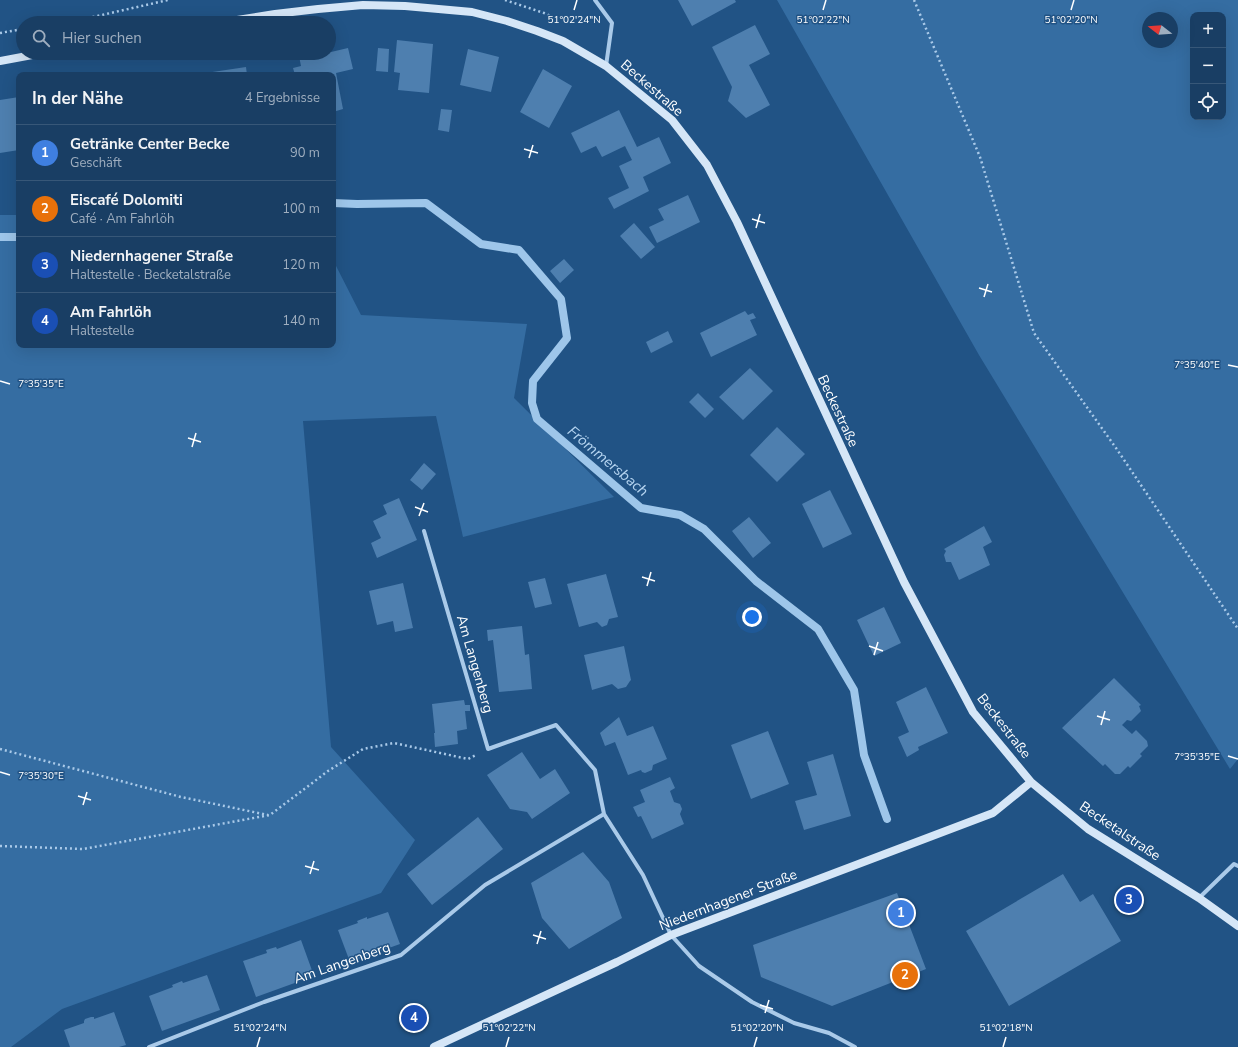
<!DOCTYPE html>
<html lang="de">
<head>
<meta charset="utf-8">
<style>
	:root { --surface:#193e64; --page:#22456a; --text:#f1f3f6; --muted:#9faebf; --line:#375778; --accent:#8abfa5 }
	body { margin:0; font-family:"Nunito Sans",sans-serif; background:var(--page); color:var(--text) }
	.controls { position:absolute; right:12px; top:12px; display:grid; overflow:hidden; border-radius:8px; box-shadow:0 4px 16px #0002 }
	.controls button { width:36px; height:36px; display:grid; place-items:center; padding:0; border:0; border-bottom:1px solid var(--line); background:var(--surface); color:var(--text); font:20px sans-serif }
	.compass { position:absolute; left:1142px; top:12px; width:36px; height:36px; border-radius:50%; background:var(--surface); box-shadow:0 4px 16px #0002; rotate:287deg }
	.you { position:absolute; left:752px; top:617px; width:14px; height:14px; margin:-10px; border:3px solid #fff; border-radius:50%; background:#1a73e8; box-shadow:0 0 0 6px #1a73e833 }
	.badge { display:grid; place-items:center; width:26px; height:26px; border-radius:50%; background:var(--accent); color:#fff; font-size:13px; font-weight:700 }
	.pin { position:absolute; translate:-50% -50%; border:2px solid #fff; box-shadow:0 1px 4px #0006 }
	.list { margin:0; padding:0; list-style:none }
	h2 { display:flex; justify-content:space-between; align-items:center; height:52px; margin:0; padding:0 16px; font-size:17px }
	h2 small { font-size:13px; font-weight:400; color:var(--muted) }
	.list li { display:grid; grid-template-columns:26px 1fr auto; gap:12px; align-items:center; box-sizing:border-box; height:56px; padding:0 16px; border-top:1px solid var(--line) }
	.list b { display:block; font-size:15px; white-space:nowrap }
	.list p { margin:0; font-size:13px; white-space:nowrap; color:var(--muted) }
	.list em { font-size:13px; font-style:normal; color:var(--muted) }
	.icon { flex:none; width:22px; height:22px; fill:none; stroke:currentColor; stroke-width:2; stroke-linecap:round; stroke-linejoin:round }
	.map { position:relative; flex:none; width:1238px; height:1047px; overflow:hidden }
	.search { position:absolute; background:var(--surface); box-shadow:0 4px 16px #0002; left:16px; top:16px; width:320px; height:44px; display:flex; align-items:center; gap:10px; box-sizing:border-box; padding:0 14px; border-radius:22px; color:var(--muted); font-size:15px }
	.panel { position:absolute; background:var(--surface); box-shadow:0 4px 16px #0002; left:16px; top:72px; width:320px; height:276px; border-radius:8px }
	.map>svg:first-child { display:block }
	.green { fill:#356da2; fill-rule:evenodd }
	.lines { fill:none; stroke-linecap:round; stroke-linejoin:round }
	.stream { stroke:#9ec6ea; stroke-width:8 }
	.building { fill:#4e7faf }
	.path { stroke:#aacae9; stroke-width:2.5; stroke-dasharray:2 3; stroke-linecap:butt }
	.street { stroke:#aacae9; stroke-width:4 }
	.secondary { stroke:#d5e6f7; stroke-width:8 }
	.ticks { fill:none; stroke:#fff; stroke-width:1.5 }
	.labels { text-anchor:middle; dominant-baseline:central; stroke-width:3; stroke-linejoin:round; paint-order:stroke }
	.street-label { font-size:14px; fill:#fff; stroke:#215385 }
	.water-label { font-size:15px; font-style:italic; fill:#b5d4f0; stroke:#215385 }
	.ticks-label { font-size:10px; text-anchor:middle; fill:#fff; stroke:#215385; stroke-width:3; stroke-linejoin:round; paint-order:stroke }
</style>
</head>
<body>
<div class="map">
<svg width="1238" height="1047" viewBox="0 0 1238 1047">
	<rect width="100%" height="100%" fill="#215385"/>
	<path class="green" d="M777 0H1238V759L1230 769 979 355ZM1193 15H1223V117H1193ZM1148 18H1172V42H1148Z
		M0 215H19V345H333V260L361 315 527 324 514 398 614 497 463 537 436 416 303 421 331 747 415 840 381 893 62 1009 11 1047H0Z"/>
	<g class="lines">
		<path class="stream" d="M333 203 357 204 426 203 481 244 519 250 561 299 567 338 533 381 532 403 537 419 641 508 680 515 704 529 756 581 818 629 854 690 864 755 887 819
			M0 237H19"/>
	</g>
	<path class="building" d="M678 0H735L736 2 692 26Z
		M755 25 770 54 749 65 770 105 746 118 728 101 732 87 712 47Z
		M397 40 433 44 429 93 398 90 400 73 394 72Z
		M348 48 353 69 336 73 343 109 333 112V75H295L293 68 301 66 299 56 316 53H329V50H331V52Z
		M378 48 389 49 388 72 376 71Z
		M468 49 499 57 491 92 460 85Z
		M246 67 247 75H199V74Z
		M543 69 572 86 549 128 520 112Z
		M19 97V150L0 153V100Z
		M441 109 452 110 449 132 438 130Z
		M619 110 637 147 659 137 671 163 643 177 649 191 614 209 608 198 629 188 619 166 632 160 625 146 602 157 596 146 581 153 571 133Z
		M688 195 700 222 657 243 649 227 664 220 658 209Z
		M634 223 655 247 641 259 620 236Z
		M564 259 574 270 560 283 550 271Z
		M745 311 748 315 753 313 756 318 750 320 757 335 711 357 700 333Z
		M668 331 673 342 651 353 646 342Z
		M750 368 773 391 743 420 719 397Z
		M698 393 714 409 705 418 689 402Z
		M777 427 805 454 777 482 750 455Z
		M424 463 436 474 422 490 410 480Z
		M830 490 852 534 823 548 802 504Z
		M399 498 417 540 377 558 371 543 381 538 373 521 387 514 383 505Z
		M749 517 771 543 753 558 732 531Z
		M984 526 992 542 983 547 990 565 959 580 951 562H946L944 555 946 551 944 549Z
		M606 574 618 617 609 619 607 625 602 627 597 622 579 627 567 584Z
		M545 578 552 604 535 608 528 582Z
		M403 583 413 628 395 632 393 621 377 625 369 591Z
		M884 607 901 643 874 656 857 620Z
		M522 626 525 655 529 654 532 689 499 692 493 640 488 641 487 630Z
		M624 646 631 680 630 681 626 687 618 689 612 684 592 690 584 655Z
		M1114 678 1141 705 1139 706 1141 711 1131 721 1127 720 1122 725 1132 734 1136 730 1147 741 1148 746 1140 754 1142 756 1130 768 1128 766 1120 774H1115L1105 764 1103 766 1062 728Z
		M926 687 948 733 918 747 919 750 907 757 898 737 909 732 896 702Z
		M464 700 465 705H470V711H465L467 729 457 731 458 744 435 747 434 733H435L432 704Z
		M619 717 627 736 653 726 667 759 653 765 652 770 645 773 642 772 641 770 628 775 615 742 605 746 600 733Z
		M768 731 789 784 751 799 731 745Z
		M522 752 540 779 555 769 570 793 532 819 527 812 510 809 487 775Z
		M833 754 851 816 804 830 795 801 817 795 807 762Z
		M670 777 675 788 670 791 674 802 680 804 682 809 680 814 684 824 652 839 641 816 638 817 633 807 645 802 640 790Z
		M478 817 503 849 432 905 407 874Z
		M583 852 609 882 622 918 569 949 542 918 531 883Z
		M1063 874 1080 902 1093 894 1121 941 1009 1006 966 931Z
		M897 893 926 969 832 1006 761 977 753 945Z
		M388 912 400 944 350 962 338 930 358 923 357 921 367 917V919Z
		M301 940 314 976 256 997 243 961 267 953 266 950 276 947 277 949Z
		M207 975 220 1010 162 1031 149 996 173 987 172 985 182 981 183 983Z
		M114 1012 126 1045 119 1047H70L64 1030 84 1023V1021L85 1019 91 1017H94V1019Z"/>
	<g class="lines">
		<path class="path" d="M505 0 544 13 551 16
			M914 0 980 157 1034 333 1116 448 1238 629
			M58 23 93 17 168 0
			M0 33 23 29
			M0 749 181 797 268 815
			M0 846 83 849 270 815 328 771 363 749 394 743 468 759 476 755"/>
		<path class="street" d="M595 0 612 23 606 66
			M424 531 488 749 556 725 595 770 604 814 643 875 671 935 699 966 752 1002 794 1023 829 1033 855 1047
			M1199 898 1234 864 1238 866
			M149 1047 264 1002 401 955 485 885 604 814"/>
		<path class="secondary" d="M218 23 275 14 318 9 363 5 405 6 472 12 507 21 537 31 563 41 606 66 672 120 707 165 737 222 904 582 973 712 1031 782 1088 829 1199 898 1238 926
			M0 61 43 53
			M434 1047 617 962 671 935 993 813 1031 782"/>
	</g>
	<path class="ticks" d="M574 10 577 0M823 10 826 0M1071 10 1074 0M524 149 538 153M529 158 533 145M752 219 765 223M756 228 760 214M979 288 992 292M984 297 988 284M1228 365 1238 367M0 381 10 384M188 438 201 442M192 447 196 433M415 507 428 512M419 516 424 503M642 577 655 581M647 586 651 572M869 646 883 651M874 655 878 642M1097 716 1110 720M1101 725 1105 711M1228 756 1238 759M0 772 10 775M78 796 91 800M83 805 87 792M305 866 319 870M310 874 314 861M533 935 546 939M537 944 541 931M760 1005 773 1009M765 1013 769 1000M257 1047 260 1037M506 1047 509 1037M754 1047 757 1037M1003 1047 1006 1037"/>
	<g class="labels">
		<g class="street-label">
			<text transform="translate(652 88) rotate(41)">Beckestraße</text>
			<text transform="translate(838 411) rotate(65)">Beckestraße</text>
			<text transform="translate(475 664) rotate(74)">Am Langenberg</text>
			<text transform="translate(1004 726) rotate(52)">Beckestraße</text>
			<text transform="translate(1120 831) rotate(34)">Becketalstraße</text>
			<text transform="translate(728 900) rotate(-21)">Niedernhagener Straße</text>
			<text transform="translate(342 963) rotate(-19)">Am Langenberg</text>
		</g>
		<g class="water-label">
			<text transform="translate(608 461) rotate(40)">Frömmersbach</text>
		</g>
	</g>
	<g class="ticks-label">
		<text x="574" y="23">51°02'24"N</text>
		<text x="823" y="23">51°02'22"N</text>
		<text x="1071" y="23">51°02'20"N</text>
		<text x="1197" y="368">7°35'40"E</text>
		<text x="41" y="387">7°35'35"E</text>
		<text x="1197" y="760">7°35'35"E</text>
		<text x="41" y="779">7°35'30"E</text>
		<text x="260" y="1031">51°02'24"N</text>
		<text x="509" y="1031">51°02'22"N</text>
		<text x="757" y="1031">51°02'20"N</text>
		<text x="1006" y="1031">51°02'18"N</text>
	</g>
</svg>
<div class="controls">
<button>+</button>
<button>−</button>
<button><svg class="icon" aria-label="locate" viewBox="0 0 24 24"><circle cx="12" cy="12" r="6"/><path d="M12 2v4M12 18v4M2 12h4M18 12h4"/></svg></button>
</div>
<svg class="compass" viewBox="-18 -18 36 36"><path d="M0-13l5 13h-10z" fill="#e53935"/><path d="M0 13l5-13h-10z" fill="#9faebf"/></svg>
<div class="you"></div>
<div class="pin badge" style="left:901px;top:913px;background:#3f7fe0">1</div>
<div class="pin badge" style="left:905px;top:975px;background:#e8710a">2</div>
<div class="pin badge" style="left:1129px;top:900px;background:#1a4fb4">3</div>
<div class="pin badge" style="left:414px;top:1018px;background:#1a4fb4">4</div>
<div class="search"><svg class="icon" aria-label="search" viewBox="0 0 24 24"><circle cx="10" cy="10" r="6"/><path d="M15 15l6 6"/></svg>Hier suchen</div>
<section class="panel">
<h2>In der Nähe<small>4 Ergebnisse</small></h2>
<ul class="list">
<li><span class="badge" style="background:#3f7fe0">1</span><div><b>Getränke Center Becke</b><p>Geschäft</p></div><em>90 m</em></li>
<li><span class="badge" style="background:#e8710a">2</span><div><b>Eiscafé Dolomiti</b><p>Café · Am Fahrlöh</p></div><em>100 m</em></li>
<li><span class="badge" style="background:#1a4fb4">3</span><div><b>Niedernhagener Straße</b><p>Haltestelle · Becketalstraße</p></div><em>120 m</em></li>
<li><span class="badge" style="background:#1a4fb4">4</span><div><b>Am Fahrlöh</b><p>Haltestelle</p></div><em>140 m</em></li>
</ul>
</section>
</div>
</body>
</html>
